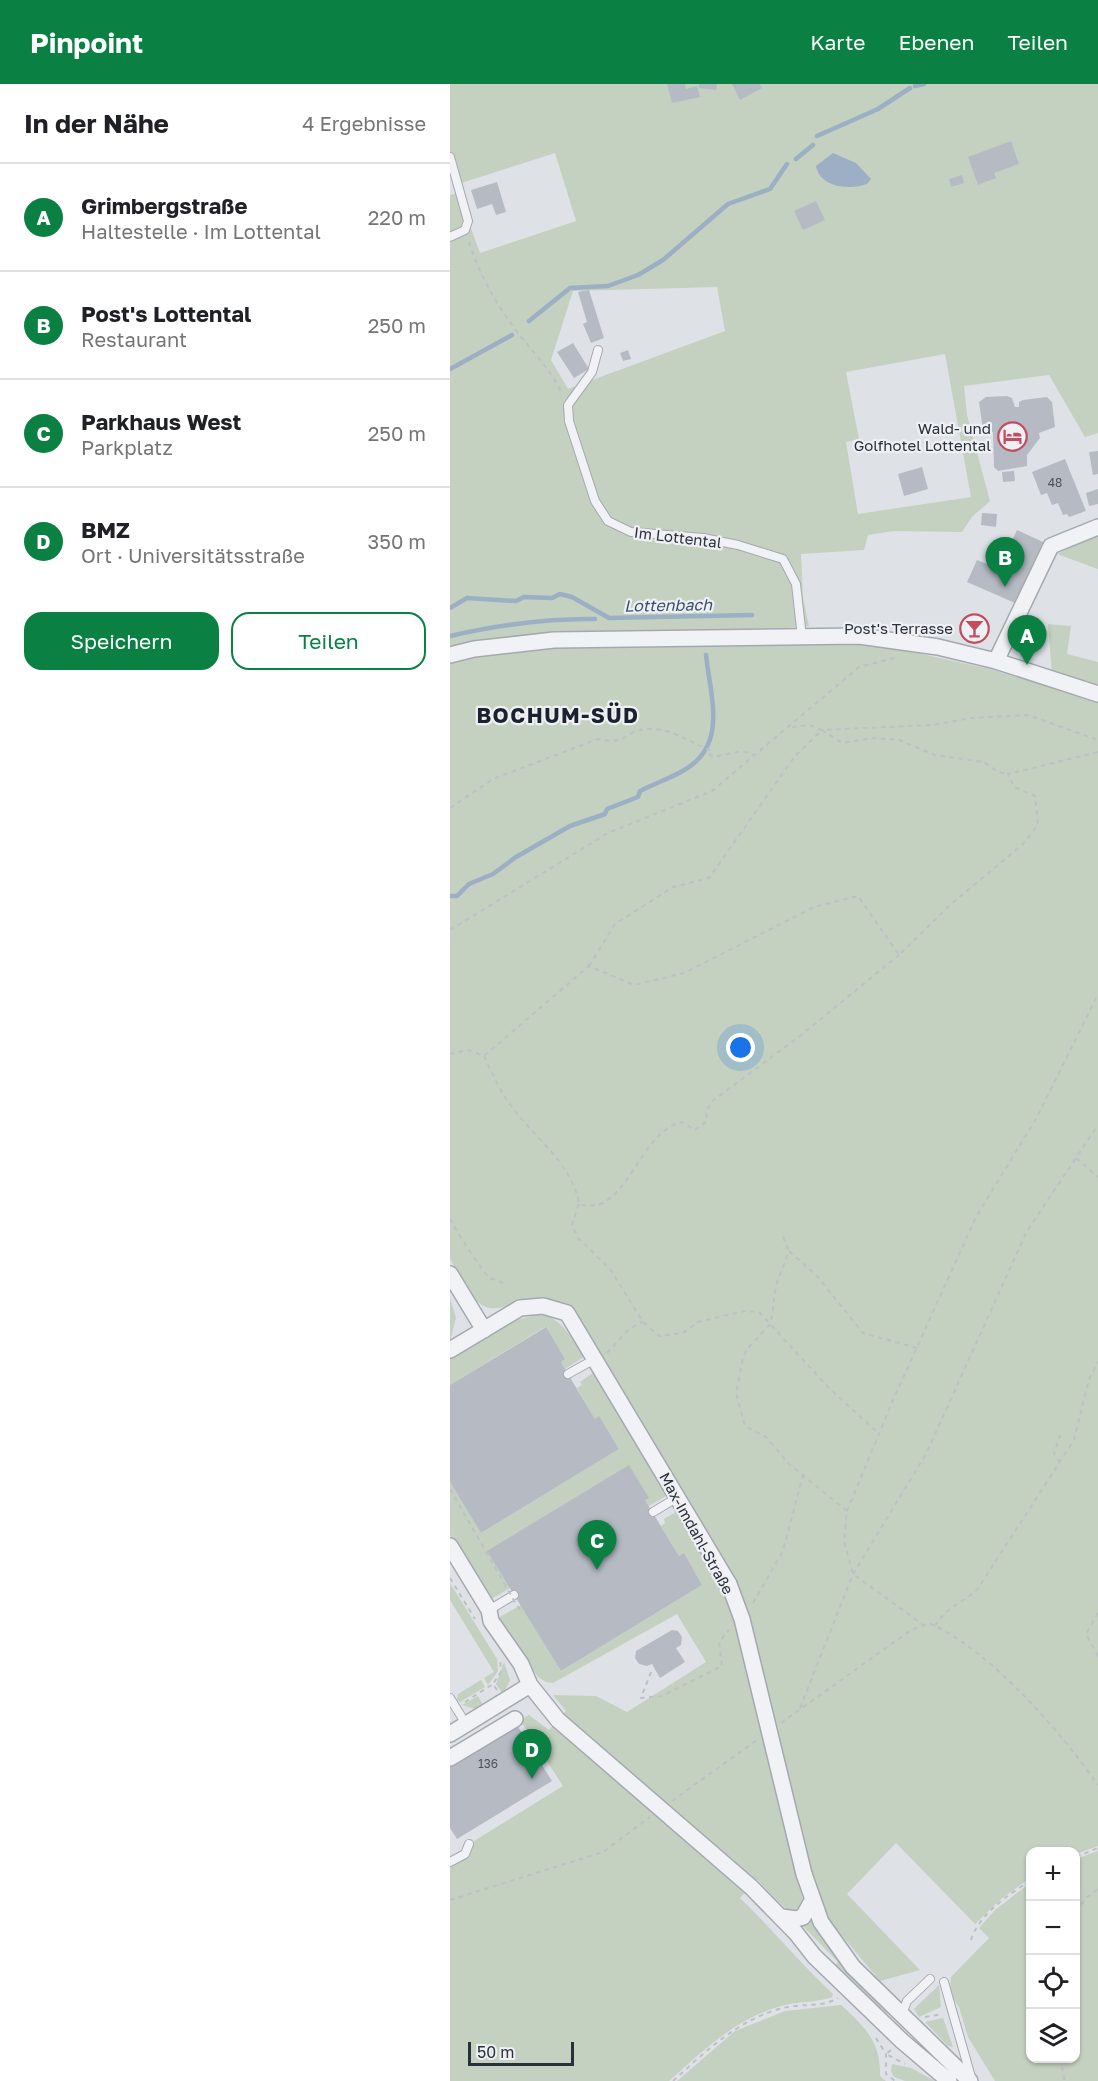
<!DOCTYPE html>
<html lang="de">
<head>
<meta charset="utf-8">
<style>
	:root { --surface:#fff; --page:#f2f2f2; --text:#202124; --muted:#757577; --line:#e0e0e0; --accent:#0b8043 }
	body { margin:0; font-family:"Golos Text",sans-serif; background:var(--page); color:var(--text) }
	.controls { position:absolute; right:18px; bottom:18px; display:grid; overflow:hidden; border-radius:12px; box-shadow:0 2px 4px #0004 }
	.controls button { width:54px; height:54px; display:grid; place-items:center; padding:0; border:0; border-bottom:2px solid var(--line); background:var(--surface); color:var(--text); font:30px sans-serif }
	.scale { position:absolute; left:18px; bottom:15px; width:106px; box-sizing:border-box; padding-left:6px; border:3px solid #29303c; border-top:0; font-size:16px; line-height:21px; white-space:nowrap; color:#29303c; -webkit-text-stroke:4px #eef0f4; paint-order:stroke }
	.you { position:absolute; left:291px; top:964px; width:21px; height:21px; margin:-15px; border:4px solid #fff; border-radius:50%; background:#1a73e8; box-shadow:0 0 0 9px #1a73e833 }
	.badge { display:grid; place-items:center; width:39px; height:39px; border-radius:50%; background:var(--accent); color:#fff; font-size:20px; font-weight:700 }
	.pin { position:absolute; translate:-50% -50px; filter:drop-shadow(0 2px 3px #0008) }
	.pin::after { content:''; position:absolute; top:32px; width:21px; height:18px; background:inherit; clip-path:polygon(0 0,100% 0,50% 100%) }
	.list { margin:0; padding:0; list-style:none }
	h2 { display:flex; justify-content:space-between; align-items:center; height:78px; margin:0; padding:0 24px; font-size:26px }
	h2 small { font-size:20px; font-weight:400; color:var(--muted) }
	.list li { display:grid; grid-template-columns:39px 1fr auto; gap:18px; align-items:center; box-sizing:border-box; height:108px; padding:0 24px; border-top:2px solid var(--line) }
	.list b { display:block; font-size:22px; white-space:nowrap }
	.list p { margin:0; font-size:20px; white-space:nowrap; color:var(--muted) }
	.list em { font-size:20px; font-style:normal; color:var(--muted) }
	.actions { display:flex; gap:12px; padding:18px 24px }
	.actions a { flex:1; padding:14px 0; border:2px solid var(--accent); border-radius:18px; text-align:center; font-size:21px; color:var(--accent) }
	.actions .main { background:var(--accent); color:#fff }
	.icon { flex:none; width:33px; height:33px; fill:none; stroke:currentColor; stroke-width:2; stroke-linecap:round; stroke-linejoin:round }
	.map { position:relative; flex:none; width:648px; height:1997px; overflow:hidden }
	header { display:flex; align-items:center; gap:36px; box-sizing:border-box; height:84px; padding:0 30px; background:var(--accent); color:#fff }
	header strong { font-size:28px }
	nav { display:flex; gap:33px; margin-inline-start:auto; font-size:21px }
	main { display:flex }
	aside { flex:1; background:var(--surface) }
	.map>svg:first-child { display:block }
	.green { fill:#c4d0c0; fill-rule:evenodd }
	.water { fill:#9cafc4 }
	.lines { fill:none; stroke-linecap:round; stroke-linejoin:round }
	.stream { stroke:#9cafc4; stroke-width:4.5 }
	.building { fill:#b6bbc3 }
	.lane-casing { stroke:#a4a9b0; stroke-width:10 }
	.street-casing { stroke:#a4a9b0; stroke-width:18 }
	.path { stroke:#bdc0c5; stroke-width:2; stroke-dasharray:4.5 4.5; stroke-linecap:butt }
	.lane { stroke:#f1f2f5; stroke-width:8 }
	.street { stroke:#f1f2f5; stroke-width:15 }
	.street-bridge-casing { stroke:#a4a9b0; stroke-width:18; stroke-linecap:butt }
	.path-bridge { stroke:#bdc0c5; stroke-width:2; stroke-dasharray:4.5 4.5; stroke-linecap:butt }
	.street-bridge { stroke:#f1f2f5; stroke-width:15 }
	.labels { text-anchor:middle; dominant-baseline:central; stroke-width:4.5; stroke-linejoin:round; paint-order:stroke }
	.number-label { font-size:12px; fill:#4c535e }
	.poi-label { font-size:15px; fill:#29303c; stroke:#eef0f4; text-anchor:end }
	.street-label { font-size:15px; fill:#29303c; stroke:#eef0f4 }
	.water-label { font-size:16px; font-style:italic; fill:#374f6c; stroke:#eef0f4 }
	.district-label { font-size:21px; font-weight:bold; letter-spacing:1.5px; fill:#1b212d; stroke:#eef0f4 }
</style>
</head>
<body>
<header>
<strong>Pinpoint</strong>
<nav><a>Karte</a><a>Ebenen</a><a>Teilen</a></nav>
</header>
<main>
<aside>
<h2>In der Nähe<small>4 Ergebnisse</small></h2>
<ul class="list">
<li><span class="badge">A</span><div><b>Grimbergstraße</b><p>Haltestelle · Im Lottental</p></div><em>220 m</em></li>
<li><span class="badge">B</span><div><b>Post's Lottental</b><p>Restaurant</p></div><em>250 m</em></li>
<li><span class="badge">C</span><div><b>Parkhaus West</b><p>Parkplatz</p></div><em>250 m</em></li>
<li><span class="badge">D</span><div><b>BMZ</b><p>Ort · Universitätsstraße</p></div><em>350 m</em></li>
</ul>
<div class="actions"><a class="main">Speichern</a><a>Teilen</a></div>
</aside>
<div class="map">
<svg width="648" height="1997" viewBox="0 0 648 1997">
	<rect width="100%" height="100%" fill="#dee2e7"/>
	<path class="green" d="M0 0H648V349L635 353 599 291 514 302 517 331 540 417 522 433 512 448 443 447 418 451 414 466 351 470 353 514 359 542 314 546 333 559 363 561 413 557 544 586 648 618V1762L626 1770V1768H580V1794L551 1815 525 1840 446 1759 397 1810 470 1886 430 1897 378 1835 362 1788 346 1792 354 1819 349 1827 339 1828 307 1796 290 1814C322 1845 350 1879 383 1910L382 1913C366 1919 348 1917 331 1922 285 1935 254 1966 219 1997H0V1783L20 1770 24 1757 113 1702 70 1636 79 1631 99 1646 116 1627 103 1611 146 1612 177 1628 256 1578 227 1530 103 1599 96 1598 88 1593 48 1534 71 1521 111 1587 252 1501 234 1470 229 1472 211 1442 215 1439 214 1435 229 1426 271 1503 287 1497 123 1226C81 1195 52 1240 28 1218 16 1207 8 1189 0 1175V111L8 109 30 169 126 137 105 69 5 101 0 84ZM267 203 275 247 118 305 101 276 123 207ZM495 270 521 413 408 430 396 358 409 355 396 288Z
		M645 451 648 453V485L607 470Z
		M598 540 621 542 617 570 648 578V601L602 589Z
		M0 1214 6 1234 0 1258Z
		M89 1230C112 1233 122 1255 134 1273L115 1285 111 1278 115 1275 95 1243 0 1301V1275L59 1238Z
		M144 1288 219 1410 199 1422 195 1416 198 1413 179 1382 60 1504 38 1517 0 1451V1398L31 1449 169 1365 149 1333 145 1335 127 1304 132 1301 130 1298Z
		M0 1499 47 1575 48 1587 38 1601 34 1594 44 1588 0 1516Z
		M54 1578 60 1596 53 1610 46 1600Z
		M31 1596 35 1603 10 1618 7 1616 8 1610Z
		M28 1612 34 1623 25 1625 12 1621Z
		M648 1767V1997H545L518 1953 509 1923 500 1910 501 1893 539 1854 529 1844 545 1826 580 1799V1974H626V1775Z
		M360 1834 400 1891 439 1928 437 1930 385 1882 388 1878 351 1840Z
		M489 1901 491 1923 469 1933 464 1925Z
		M391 1921C415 1943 431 1958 430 1992L436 1997H227L285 1947 335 1927Z
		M493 1934 503 1963 498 1962 475 1938Z
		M442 1980 461 1984 485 1997H455L444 1993 441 1987Z"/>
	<path class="water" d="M383 69 406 79 421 95 417 100C400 106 370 104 366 82Z"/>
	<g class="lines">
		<path class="stream" d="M465 2 474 0
			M367 52 428 25 460 4
			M346 75 363 61
			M79 237 120 204 158 202 188 191 213 176 278 120 320 105 337 80
			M0 285 62 251
			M0 524 17 514 66 517 74 513 102 514 110 510 122 513 159 534 302 531
			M0 552C49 541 95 534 145 535
			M0 812H7L19 800 43 790 66 773 120 742 155 730 157 725 188 713 190 707C205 699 222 694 236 685 278 659 260 611 256 571"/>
	</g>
	<path class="building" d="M217 0H235L236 5 247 2 250 13 222 19Z
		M249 0H267L266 6 249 4Z
		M282 0H310L312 4 290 16Z
		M561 57 569 80 544 89 546 94 528 101 518 73Z
		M512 91 514 99 501 103 499 95Z
		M47 98 56 128 46 131 42 120 27 125 21 106Z
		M366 117 375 136 353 146 344 127Z
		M139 206 154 254 141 259 133 240 137 238 128 208Z
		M123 259 139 285 124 294 107 268Z
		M178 266 181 275 173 277 170 269Z
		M557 312 562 314 565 323H569V318L573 316 597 313 602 318 605 343 589 349 590 354 577 371V382L548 387 544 383 543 348 535 349 533 346 529 318 536 313Z
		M648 367V390L643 391 639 368Z
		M615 375 636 427 619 433 617 430 613 431 608 419 602 421 597 409 591 411 582 388Z
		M472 383 478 405 454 412 448 390Z
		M564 387 565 397 553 398 552 388Z
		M648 405V420L639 422 636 409Z
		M532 429 547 430 546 443 531 441Z
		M567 446 593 458 565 519 517 498 527 476 549 485Z
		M96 1243 115 1275 111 1278 115 1285 145 1335 149 1332 169 1365 31 1449 0 1398V1301Z
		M179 1381 199 1414 195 1416 229 1472 234 1469 252 1501 111 1587 37 1467Z
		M222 1546 228 1547 232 1553 231 1561 226 1564 235 1578 210 1594 202 1580 197 1582 189 1580 185 1574 186 1567Z
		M65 1638 102 1697 7 1755 0 1744V1678Z"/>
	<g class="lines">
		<defs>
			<path id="lane" d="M0 73 18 137 15 146 0 153
				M148 266 142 288 118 321 119 337 145 417 158 437 181 448 253 454 288 461 333 475 346 500 352 553
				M118 1290 145 1275
				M203 1428 228 1413
				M39 1526 64 1511
				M0 1614 16 1640
				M0 1778 15 1770 19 1760
				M494 1898 521 1993
				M452 1930 457 1917 480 1895"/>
			<path id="street" d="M0 571 24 565 104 556 409 552 488 563 546 577 648 610
				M546 577 601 462 648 443
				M0 1190 34 1246
				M0 1266 70 1224 93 1222 117 1229 279 1500
				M0 1462 39 1526 41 1537 71 1580 80 1601 108 1636
				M0 1650 80 1601
				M0 1674 65 1635
				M354 1790 371 1838 403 1883 520 1997
				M301 1803 346 1849 364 1872 452 1957 499 1997
				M332 1833 346 1835 353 1833 363 1815"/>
		</defs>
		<use href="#lane" class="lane-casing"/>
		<use href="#street" class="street-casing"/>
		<path class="path" d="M19 158C29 191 50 227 72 254 88 274 101 286 112 310
			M342 643 359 641 372 646 482 641 521 634 578 631 648 656
			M0 724 43 695 148 655C178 662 175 646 197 645 223 644 238 658 260 666L258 669 263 673 292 667 305 671
			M0 846 158 749 262 707 409 583 448 573
			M139 882 165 840 223 803 259 794 345 672 372 646 392 659 424 654 449 656 485 671 534 678 548 688 558 690
			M0 970 18 966 34 972 139 882 184 901 234 889 364 823 408 812 449 871 500 821 572 761 588 741 585 712 564 703 558 690 648 668
			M34 972C42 989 50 1007 61 1022 84 1053 123 1081 129 1120 177 1135 188 1047 232 1038L245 1046 257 1037 256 1029 261 1018 350 952 449 871
			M626 1074 648 1093
			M129 1120 122 1140 127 1153 160 1185 193 1238 209 1252 233 1249 248 1238 294 1227 309 1228 379 1304 428 1349
			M0 1135C5 1145 33 1189 40 1194 44 1196 49 1197 53 1199
			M333 1153 339 1167
			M467 1264 413 1249 367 1192 339 1167 326 1201 321 1239 297 1265 293 1274 286 1309 295 1342 316 1353 339 1380 397 1427 394 1457 403 1490 472 1540
			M157 1269 178 1246 193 1237
			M610 1379 604 1370 610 1351
			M397 1427 443 1316 526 1133 587 1033 648 910
			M0 1494 25 1535
			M303 1519 333 1467 353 1391
			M648 1529 636 1550 648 1572
			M485 1542C496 1523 511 1520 527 1506L624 1356 639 1295 648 1278
			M201 1588 191 1614 212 1612 272 1582 269 1558 279 1546
			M47 1606 43 1600 51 1588 50 1576
			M15 1618 43 1600
			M350 1624 403 1490 476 1370 577 1147 648 1041
			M331 1639 461 1546 479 1539C540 1566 610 1647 648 1701
			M222 1717 307 1656
			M626 1773 648 1764
			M0 1816 153 1768 200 1733
			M626 1828 636 1814 648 1805
			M521 1856C529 1830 558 1811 580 1797
			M475 1933 492 1930
			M426 1954 436 1970V1990L445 1997
			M441 1966 436 1970 455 1980
			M610 1974 615 1997
			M223 1997C256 1967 289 1935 333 1924 351 1919 372 1924 388 1914"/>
		<use href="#lane" class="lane"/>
		<use href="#street" class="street"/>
		<defs>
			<path id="street-bridge" d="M279 1500 292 1535 354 1790
				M108 1636 301 1803"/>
		</defs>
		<use href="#street-bridge" class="street-bridge-casing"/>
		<path class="path-bridge" d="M0 1405 69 1525 72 1523"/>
		<use href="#street-bridge" class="street-bridge"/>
	</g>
	<defs>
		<symbol id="hotel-ring" viewBox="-11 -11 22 22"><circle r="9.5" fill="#eef0f4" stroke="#c24d5f" stroke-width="1.5"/><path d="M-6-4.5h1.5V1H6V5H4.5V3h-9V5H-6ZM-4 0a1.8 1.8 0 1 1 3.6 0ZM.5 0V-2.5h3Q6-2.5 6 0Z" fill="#c24d5f"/></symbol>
		<symbol id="bar-ring" viewBox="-11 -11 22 22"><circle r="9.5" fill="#eef0f4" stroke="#c24d5f" stroke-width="1.5"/><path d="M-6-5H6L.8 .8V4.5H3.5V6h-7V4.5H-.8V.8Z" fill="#c24d5f"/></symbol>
	</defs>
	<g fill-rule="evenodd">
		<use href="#hotel-ring" x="546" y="336" width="33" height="33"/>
		<use href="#bar-ring" x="508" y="528" width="33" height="33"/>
	</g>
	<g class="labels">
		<g class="number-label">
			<text x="605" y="398">48</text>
			<text x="38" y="1679">136</text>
		</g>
		<g class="poi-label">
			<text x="541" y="344">Wald- und<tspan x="541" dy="17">Golfhotel Lottental</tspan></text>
			<text x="503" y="544">Post's Terrasse</text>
		</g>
		<g class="street-label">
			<text transform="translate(228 453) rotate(7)">Im Lottental</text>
			<text transform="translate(247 1449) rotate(61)">Max-Imdahl-Straße</text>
		</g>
		<g class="water-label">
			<text transform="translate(218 521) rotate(-1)">Lottenbach</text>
		</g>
		<g class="district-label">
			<text x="108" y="631">BOCHUM-SÜD</text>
		</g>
	</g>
</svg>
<div class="controls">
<button>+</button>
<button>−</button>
<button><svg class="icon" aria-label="locate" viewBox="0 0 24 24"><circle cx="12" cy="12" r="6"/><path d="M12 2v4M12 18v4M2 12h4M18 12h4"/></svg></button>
<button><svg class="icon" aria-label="layers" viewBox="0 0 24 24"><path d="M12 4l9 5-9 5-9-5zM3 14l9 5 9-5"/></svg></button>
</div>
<div class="scale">50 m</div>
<div class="you"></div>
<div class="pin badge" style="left:577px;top:581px">A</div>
<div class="pin badge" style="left:555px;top:503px">B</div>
<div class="pin badge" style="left:147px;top:1486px">C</div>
<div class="pin badge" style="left:82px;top:1695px">D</div>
</div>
</main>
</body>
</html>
